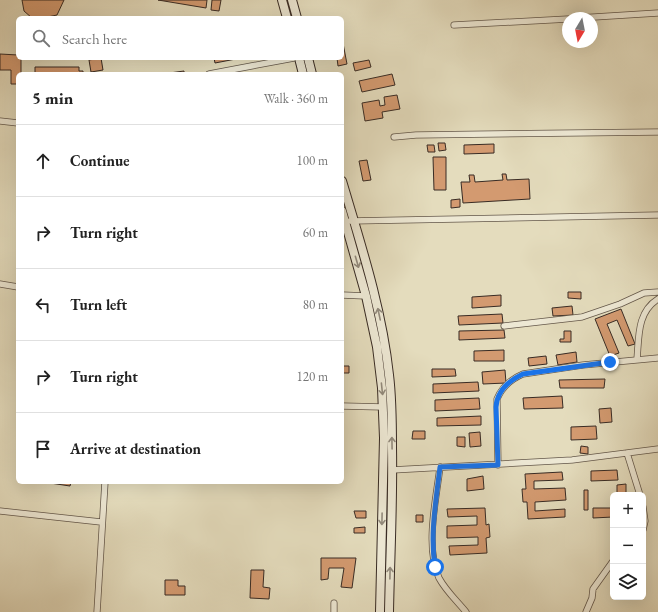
<!DOCTYPE html>
<html lang="en">
<head>
<meta charset="utf-8">
<style>
	:root { --surface:#fff; --page:#f2f2f2; --text:#222; --muted:#767676; --line:#e0e0e0 }
	body { margin:0; font-family:"EB Garamond",serif; background:var(--page); color:var(--text) }
	.controls { position:absolute; right:12px; bottom:12px; display:grid; overflow:hidden; border-radius:6px; box-shadow:0 4px 16px #0002 }
	.controls button { width:36px; height:36px; display:grid; place-items:center; padding:0; border:0; border-bottom:1px solid var(--line); background:var(--surface); color:var(--text); font:20px sans-serif }
	.compass { position:absolute; left:562px; top:12px; width:36px; height:36px; border-radius:50%; background:var(--surface); box-shadow:0 4px 16px #0002; rotate:190deg }
	.stop { position:absolute; width:12px; height:12px; margin:-9px; border:3px solid #1a73e8; border-radius:50%; background:#fff }
	.stop.end { background:#1a73e8; border-color:#fff; box-shadow:0 1px 4px #0008 }
	.list { margin:0; padding:0; list-style:none }
	h2 { display:flex; justify-content:space-between; align-items:center; height:52px; margin:0; padding:0 16px; font-size:17px }
	h2 small { font-size:13px; font-weight:400; color:var(--muted) }
	.list li { display:grid; grid-template-columns:26px 1fr auto; gap:12px; align-items:center; box-sizing:border-box; height:72px; padding:0 16px; border-top:1px solid var(--line) }
	.list b { display:block; font-size:15px; white-space:nowrap }
	.list em { font-size:13px; font-style:normal; color:var(--muted) }
	.icon { flex:none; width:22px; height:22px; fill:none; stroke:currentColor; stroke-width:2; stroke-linecap:round; stroke-linejoin:round }
	.map { position:relative; flex:none; width:658px; height:612px; overflow:hidden }
	.search { position:absolute; background:var(--surface); box-shadow:0 4px 16px #0002; left:16px; top:16px; width:328px; height:44px; display:flex; align-items:center; gap:10px; box-sizing:border-box; padding:0 14px; border-radius:6px; color:var(--muted); font-size:15px }
	.panel { position:absolute; background:var(--surface); box-shadow:0 4px 16px #0002; left:16px; top:72px; width:328px; height:412px; border-radius:6px }
	.map>svg:first-child { display:block }
	.building { fill:#d39a70; stroke:#382b24 }
	.lines { fill:none; stroke-linecap:round; stroke-linejoin:round }
	.street-casing { stroke:#63574a; stroke-width:7 }
	.secondary-casing { stroke:#382b24; stroke-width:10 }
	.street { stroke:#ede8d4; stroke-width:5.5 }
	.secondary { stroke:#ede8d4; stroke-width:8 }
	.oneway { stroke:#928a7c }
	.route { stroke:#1a73e8; stroke-width:5 }
</style>
</head>
<body>
<div class="map">
<svg width="658" height="612" viewBox="0 0 658 612">
	<rect width="100%" height="100%" fill="#e4dcbd"/>
	<filter id="stains"><feTurbulence type="fractalNoise" baseFrequency=".005" numOctaves="4"/><feColorMatrix values="0 0 0 0 .2 0 0 0 0 .09 0 0 0 0 .02 0 0 0 .5 -.17"/></filter>
	<radialGradient id="worn" r=".72"><stop offset=".6" stop-color="#630" stop-opacity="0"/><stop offset="1" stop-color="#630" stop-opacity=".3"/></radialGradient>
	<path class="building" d="M22 0H64L57 15 43 18H32L24 11Z
		M158 0H207L206 8Z
		M212 0H221L219 11 211 10Z
		M342 38 347 64 338 66 337 58H342Z
		M0 54 18 55V58H21V74H18V84H11V70H0Z
		M101 58 103 70 91 72 89 60Z
		M214 58H241L215 63Z
		M369 60 371 67 355 71 353 63Z
		M35 67H79V71H83V74H35Z
		M184 71V74H162Z
		M392 74 395 85 362 92 359 81Z
		M397 95 400 109 382 112 383 118 365 121 362 103 379 100 380 106 385 105 384 97Z
		M438 143H445L446 150 439 151Z
		M494 144V153L464 154V145Z
		M427 145H434L435 152H428Z
		M433 157H446V190H434Z
		M367 160 371 180 363 181 359 161Z
		M502 174H506L507 180 529 179 530 199 463 203 461 182H470L469 175H474L475 182 503 180Z
		M460 199V207L451 208V200Z
		M568 292H581V299L568 298Z
		M501 295V306L472 308V297Z
		M572 306 573 315 553 316 552 308Z
		M621 309 635 344 628 346 617 320 607 324 619 353 610 356 595 319Z
		M502 314 503 323 459 325 458 316Z
		M504 330 505 338 459 340V331Z
		M564 331H571V342H560V339H564Z
		M504 350V361H474V351Z
		M576 352 577 362 558 365 556 355Z
		M546 356 547 364 529 366 528 358Z
		M342 362V366H349V373H342Z
		M432 369H455L456 376 432 377Z
		M505 370 506 383 483 384 482 372Z
		M605 379 604 388H560L559 380Z
		M478 382 479 391 433 393V384Z
		M562 396 563 408 524 409 523 398Z
		M479 398 480 409 435 411V400Z
		M611 408 612 422 600 423 599 409Z
		M481 416V425L437 426V418Z
		M596 426 597 439 571 440V427Z
		M413 431H425V439H412Z
		M480 432 481 446 470 447 469 433Z
		M457 437H465V447L457 446Z
		M581 446 588 447V454L580 453Z
		M617 470 618 480 591 481V471Z
		M562 472 563 480 534 481V489L565 488 566 500 535 502V511L565 509V517L528 519 527 502H523L522 489H526L525 474Z
		M483 476 484 489 467 491V479Z
		M50 482H71L70 486 50 483Z
		M626 484V495H617V485Z
		M584 490H588V510H584Z
		M485 508 486 525 489 524 490 537 486 538 487 553 450 555 449 546 478 545V537L447 538V526L477 525V516L448 517 447 509Z
		M593 508H613V517L593 518Z
		M354 511H366V518H356Z
		M416 515H423V522H416Z
		M365 527V533H354V528Z
		M321 558H356L352 588 341 587 344 568H329L328 579 321 580Z
		M251 570H264L263 587 270 588 269 599 250 598Z
		M165 580H178V586H185V595H165Z"/>
	<g class="lines">
		<defs>
			<path id="street" d="M578 18 658 13
				M454 25 568 19
				M209 74 294 58
				M0 121 18 123
				M394 137 416 135 658 132
				M350 221 658 215
				M0 284 18 287
				M342 295 366 296
				M504 326 582 317 620 304 644 293 658 292
				M637 359C639 337 637 312 658 299
				M342 406 383 407
				M627 453 640 495
				M498 465 497 399C502 387 511 379 523 374L583 365 658 358
				M440 467C436 500 425 547 439 578 446 591 457 601 466 612
				M392 470 572 460 658 449
				M643 507 645 521 643 530
				M0 511 101 522
				M97 612 105 482
				M334 612V603
				M586 612 592 598 593 589 613 561"/>
			<path id="secondary" d="M282 0 287 18
				M292 0 297 18
				M299 58 303 74
				M308 58 312 74
				M342 181C361 245 382 309 389 375 392 399 392 424 392 448 393 503 390 557 389 612
				M342 211 366 296 377 347 382 388 384 438 380 612"/>
		</defs>
		<use href="#street" class="street-casing"/>
		<use href="#secondary" class="secondary-casing"/>
		<use href="#street" class="street"/>
		<use href="#secondary" class="secondary"/>
	</g>
	<defs><path id="oneway-shaft" d="M-6 0H5M1.5-3L5.5 0L1.5 3" fill="none" stroke-width="1.6" stroke-linecap="round" stroke-linejoin="round"/></defs>
	<g class="oneway">
		<use href="#oneway-shaft" transform="translate(357 262) rotate(74)"/>
		<use href="#oneway-shaft" transform="translate(379 314) rotate(-102)"/>
		<use href="#oneway-shaft" transform="translate(382 389) rotate(84)"/>
		<use href="#oneway-shaft" transform="translate(392 443) rotate(-91)"/>
		<use href="#oneway-shaft" transform="translate(382 519) rotate(91)"/>
		<use href="#oneway-shaft" transform="translate(390 573) rotate(-89)"/>
	</g>
	<g class="lines">
		<path class="route" d="M435 567C430 534 436 501 440 467L498 465 496 407C497 391 508 381 523 374L610 362"/>
	</g>
	<rect width="100%" height="100%" filter="url(#stains)"/>
	<rect width="100%" height="100%" fill="url(#worn)"/>
</svg>
<div class="controls">
<button>+</button>
<button>−</button>
<button><svg class="icon" aria-label="layers" viewBox="0 0 24 24"><path d="M12 4l9 5-9 5-9-5zM3 14l9 5 9-5"/></svg></button>
</div>
<svg class="compass" viewBox="-18 -18 36 36"><path d="M0-13l5 13h-10z" fill="#e53935"/><path d="M0 13l5-13h-10z" fill="#767676"/></svg>
<div class="stop" style="left:435px;top:567px"></div>
<div class="stop end" style="left:610px;top:362px"></div>
<div class="search"><svg class="icon" aria-label="search" viewBox="0 0 24 24"><circle cx="10" cy="10" r="6"/><path d="M15 15l6 6"/></svg>Search here</div>
<section class="panel">
<h2>5 min<small>Walk · 360 m</small></h2>
<ul class="list">
<li><svg class="icon" aria-label="ahead" viewBox="0 0 24 24"><path d="M12 20V5M6 11l6-6 6 6"/></svg><div><b>Continue</b></div><em>100 m</em></li>
<li><svg class="icon" aria-label="right" viewBox="0 0 24 24"><path d="M7 20v-9h11M14 6l5 5-5 5"/></svg><div><b>Turn right</b></div><em>60 m</em></li>
<li><svg class="icon" aria-label="left" viewBox="0 0 24 24"><path d="M17 20v-9H6M10 6l-5 5 5 5"/></svg><div><b>Turn left</b></div><em>80 m</em></li>
<li><svg class="icon" aria-label="right" viewBox="0 0 24 24"><path d="M7 20v-9h11M14 6l5 5-5 5"/></svg><div><b>Turn right</b></div><em>120 m</em></li>
<li><svg class="icon" aria-label="arrive" viewBox="0 0 24 24"><path d="M6 21V4h12l-3 4 3 4H6"/></svg><div><b>Arrive at destination</b></div></li>
</ul>
</section>
</div>
</body>
</html>
